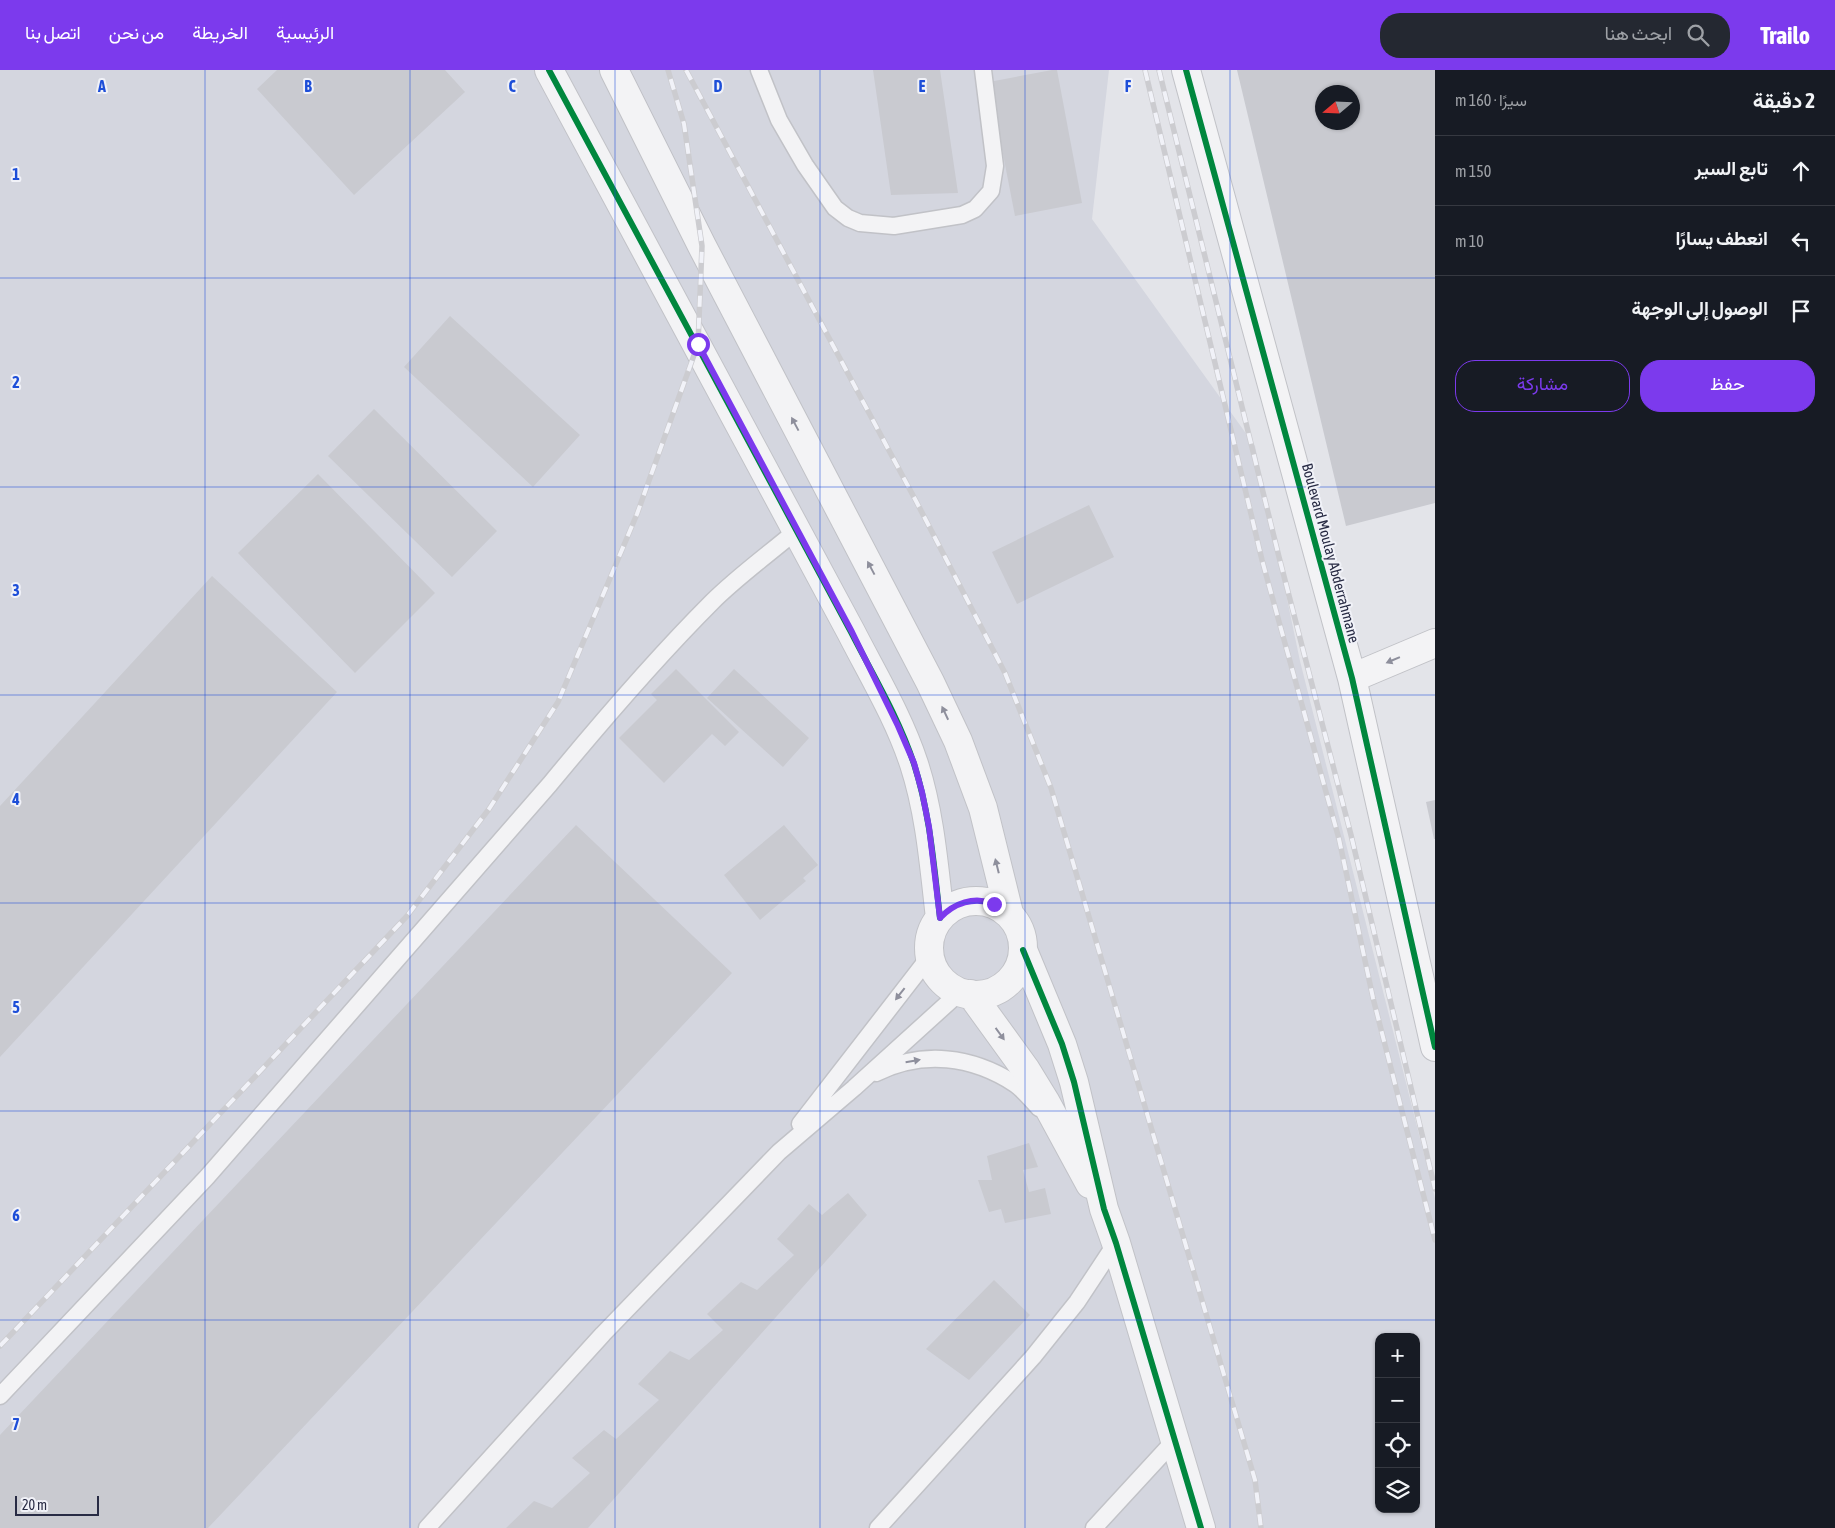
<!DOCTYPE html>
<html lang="ar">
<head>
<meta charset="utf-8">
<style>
	:root { --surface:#171b24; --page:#242831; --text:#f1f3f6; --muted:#9ea1a6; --line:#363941; --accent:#7c3aed }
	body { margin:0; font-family:"Asap Condensed",Vazirmatn,sans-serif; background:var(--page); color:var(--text); direction:rtl }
	.controls { position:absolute; right:15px; bottom:15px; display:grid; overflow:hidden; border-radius:10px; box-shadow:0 1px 4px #0004 }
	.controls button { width:45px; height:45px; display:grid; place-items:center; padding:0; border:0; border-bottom:1px solid var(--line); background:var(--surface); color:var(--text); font:25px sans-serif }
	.compass { position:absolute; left:1315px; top:15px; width:45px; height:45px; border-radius:50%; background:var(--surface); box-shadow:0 1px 4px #0004; rotate:251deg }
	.scale { position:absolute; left:15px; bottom:12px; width:84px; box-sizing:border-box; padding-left:5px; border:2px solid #282b44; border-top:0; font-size:14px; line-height:18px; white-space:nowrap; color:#282b44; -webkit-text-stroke:4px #f1f2f8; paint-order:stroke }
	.stop { position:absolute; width:15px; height:15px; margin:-11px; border:4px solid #7c3aed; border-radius:50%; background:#fff }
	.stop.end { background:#7c3aed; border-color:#fff; box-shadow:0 1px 5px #0008 }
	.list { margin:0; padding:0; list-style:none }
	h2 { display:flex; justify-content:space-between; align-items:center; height:65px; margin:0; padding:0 20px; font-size:21px }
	h2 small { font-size:16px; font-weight:400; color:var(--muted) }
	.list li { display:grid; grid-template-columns:32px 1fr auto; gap:15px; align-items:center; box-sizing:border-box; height:70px; padding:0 20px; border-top:1px solid var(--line) }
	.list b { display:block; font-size:19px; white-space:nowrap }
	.list em { font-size:16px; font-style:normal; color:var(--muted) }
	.actions { display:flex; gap:10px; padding:15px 20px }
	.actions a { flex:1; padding:11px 0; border:1px solid var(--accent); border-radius:20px; text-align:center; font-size:18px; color:var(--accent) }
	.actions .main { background:var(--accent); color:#fff }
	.icon { flex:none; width:28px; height:28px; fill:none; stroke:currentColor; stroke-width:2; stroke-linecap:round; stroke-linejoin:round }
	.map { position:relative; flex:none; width:1435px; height:1458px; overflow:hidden; direction:ltr }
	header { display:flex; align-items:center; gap:30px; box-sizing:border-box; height:70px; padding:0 25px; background:var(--accent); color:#fff }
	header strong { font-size:24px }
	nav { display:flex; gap:28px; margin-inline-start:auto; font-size:18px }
	.search { width:350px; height:45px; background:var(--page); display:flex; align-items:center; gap:12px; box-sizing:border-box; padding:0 18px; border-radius:20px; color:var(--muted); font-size:19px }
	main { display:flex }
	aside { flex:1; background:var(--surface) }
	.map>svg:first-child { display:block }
	.built { fill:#d4d6df; fill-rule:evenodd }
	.building { fill:#c9cad0; fill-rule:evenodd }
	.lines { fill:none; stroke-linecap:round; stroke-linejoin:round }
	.lane-casing { stroke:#c1c2c7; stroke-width:19 }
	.street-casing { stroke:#c1c2c7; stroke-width:30 }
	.lane { stroke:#f3f3f5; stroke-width:16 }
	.street { stroke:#f3f3f5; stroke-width:28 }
	.rail-casing { stroke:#ccccd0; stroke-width:5.5 }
	.rail { stroke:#f1f2f8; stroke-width:4; stroke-dasharray:11; stroke-linecap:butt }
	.cycleway-casing { stroke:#f1f2f8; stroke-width:9 }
	.cycleway { stroke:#00873e; stroke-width:6 }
	.oneway { fill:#8e8f9c }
	.route { stroke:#7c3aed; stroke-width:6 }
	.grid { fill:none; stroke:#1d4ed8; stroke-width:1; stroke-opacity:0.55 }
	.labels { text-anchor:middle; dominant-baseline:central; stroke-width:4; stroke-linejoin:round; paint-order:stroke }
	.street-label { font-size:15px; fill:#282b44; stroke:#f1f2f8 }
	.grid-label { font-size:16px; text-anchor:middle; font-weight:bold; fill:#1d4ed8; stroke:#f1f2f8; stroke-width:4; stroke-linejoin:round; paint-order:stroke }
</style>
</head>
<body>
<header>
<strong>Trailo</strong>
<div class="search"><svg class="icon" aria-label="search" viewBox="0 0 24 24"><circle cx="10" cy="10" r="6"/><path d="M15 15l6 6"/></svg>ابحث هنا</div>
<nav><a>الرئيسية</a><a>الخريطة</a><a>من نحن</a><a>اتصل بنا</a></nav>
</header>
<main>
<aside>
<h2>2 دقيقة<small>سيرًا · 160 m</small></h2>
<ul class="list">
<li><svg class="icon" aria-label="ahead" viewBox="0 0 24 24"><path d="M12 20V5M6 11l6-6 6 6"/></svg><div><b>تابع السير</b></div><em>150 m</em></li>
<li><svg class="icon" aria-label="left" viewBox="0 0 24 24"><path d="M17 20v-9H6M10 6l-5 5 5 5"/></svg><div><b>انعطف يسارًا</b></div><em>10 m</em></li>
<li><svg class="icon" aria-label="arrive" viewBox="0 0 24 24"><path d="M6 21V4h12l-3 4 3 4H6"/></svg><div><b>الوصول إلى الوجهة</b></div></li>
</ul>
<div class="actions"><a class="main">حفظ</a><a>مشاركة</a></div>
</aside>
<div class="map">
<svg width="1435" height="1458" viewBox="0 0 1435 1458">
	<rect width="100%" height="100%" fill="#e3e4e9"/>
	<path class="built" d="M0 0H1109L1092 149 1255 376 1300 591 1435 1128V1458H0ZM1379 1267H1416V1439H1379Z"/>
	<path class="building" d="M277 0H445L465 22 354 125 257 19Z
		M873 0H940L958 123 891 125Z
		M1052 0H1057L1082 133 1015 146 989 12Z
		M1237 0H1435V433L1346 456ZM1322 22H1352V52H1322Z
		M450 246 580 365 533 417 404 297Z
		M374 339 497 461 452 507 328 386Z
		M318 404 435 523 355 603 238 483Z
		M1089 435 1114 487 1017 534 992 482Z
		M212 506 337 622 0 987V736Z
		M676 599 739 662 725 676 712 664 664 713 619 668 657 630 651 624Z
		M734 599 809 668 783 697 707 628Z
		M1435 730V769H1434L1426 732Z
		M576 755 732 903 208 1458H0V1365Z
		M784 755 818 795 803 808 806 811 760 850 724 805Z
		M1029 1073 1038 1097 1023 1100 1029 1122 1045 1118 1051 1144 1005 1153 1001 1139 989 1142 978 1110H992L987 1086Z
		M848 1123 867 1145 588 1458H506L534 1431 552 1438 590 1403 572 1388 604 1360 616 1369 659 1330 638 1314 670 1281 689 1290 723 1260 707 1244 741 1212 757 1220 794 1185 777 1169 809 1134 822 1145Z
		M994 1210 1030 1245 969 1310 926 1279Z"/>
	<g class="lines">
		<defs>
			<path id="lane" d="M759 0 779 50 805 95 835 138 848 148 860 153 894 156 962 145 975 139 991 121 995 96 983 0
				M876 1003C923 980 972 986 1015 1014 1024 1020 1031 1030 1039 1038
				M800 1054 930 886
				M0 1326 207 1107 550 714C602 651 655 589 712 532 738 506 769 484 797 460
				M427 1458 603 1264 779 1082 854 1018 960 922
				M878 1458 1033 1287 1077 1232 1116 1173
				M1094 1458 1175 1370"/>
			<path id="street" d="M549 0 851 562C873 605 899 648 914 694 930 743 934 796 940 848
				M614 0 702 176 930 612 958 671 983 738 1009 843
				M1186 0 1352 608 1435 977
				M1352 608 1435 573
				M929 878a47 47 0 1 1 94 0a47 47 0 1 1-94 0Z
				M1023 880 1062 974 1074 1012 1104 1139 1116 1173 1201 1458
				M971 924 1026 1000 1045 1031 1090 1114"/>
		</defs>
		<use href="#lane" class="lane-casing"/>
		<use href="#street" class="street-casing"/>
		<use href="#lane" class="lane"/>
		<use href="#street" class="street"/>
		<defs>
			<path id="rail" d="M686 0 916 431 1005 603 1051 718 1255 1410 1261 1458
				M1145 0 1262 490 1339 769 1373 928 1435 1170
				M1159 0 1279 487 1351 765 1435 1119
				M0 1276 407 846 489 739 558 632 637 444 698 274 702 176 684 54 668 0"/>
		</defs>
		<use href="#rail" class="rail-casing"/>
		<use href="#rail" class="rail"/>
		<defs>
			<path id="cycleway" d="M549 0 851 562C873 605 899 648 914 694 930 743 934 796 940 848
				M1186 0 1352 608 1435 977
				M1023 880 1062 974 1074 1012 1104 1139 1116 1173 1201 1458"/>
		</defs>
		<use href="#cycleway" class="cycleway-casing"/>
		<use href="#cycleway" class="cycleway"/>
	</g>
	<defs><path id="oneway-solid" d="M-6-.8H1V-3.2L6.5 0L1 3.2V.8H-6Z" transform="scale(1.25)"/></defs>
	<g class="oneway">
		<use href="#oneway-solid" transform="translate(795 354) rotate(-118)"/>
		<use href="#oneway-solid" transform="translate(871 498) rotate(-118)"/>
		<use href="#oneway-solid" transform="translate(1393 590) rotate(157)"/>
		<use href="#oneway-solid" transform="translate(945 643) rotate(-115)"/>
		<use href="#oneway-solid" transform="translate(997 796) rotate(-104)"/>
		<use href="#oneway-solid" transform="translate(900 924) rotate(128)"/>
		<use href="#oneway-solid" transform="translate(1000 964) rotate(54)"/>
		<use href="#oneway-solid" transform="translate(913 991) rotate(-10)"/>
	</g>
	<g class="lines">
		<path class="route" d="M698 274 852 562 898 656 914 693 922 722 929 757 940 848C954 833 974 826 994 834"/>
	</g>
	<path class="grid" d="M205 0V1458M410 0V1458M615 0V1458M820 0V1458M1025 0V1458M1230 0V1458M0 208H1435M0 417H1435M0 625H1435M0 833H1435M0 1041H1435M0 1250H1435"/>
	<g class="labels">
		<g class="street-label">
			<text transform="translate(1331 483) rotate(75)">Boulevard Moulay Abderrahmane</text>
		</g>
	</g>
	<g class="grid-label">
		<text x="102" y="22">A</text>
		<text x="308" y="22">B</text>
		<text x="512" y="22">C</text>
		<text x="718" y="22">D</text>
		<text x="922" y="22">E</text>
		<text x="1128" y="22">F</text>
		<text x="16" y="110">1</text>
		<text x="16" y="318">2</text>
		<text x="16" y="526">3</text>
		<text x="16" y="735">4</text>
		<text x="16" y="943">5</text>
		<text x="16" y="1151">6</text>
		<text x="16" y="1360">7</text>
	</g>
</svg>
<div class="controls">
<button>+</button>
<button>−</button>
<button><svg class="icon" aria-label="locate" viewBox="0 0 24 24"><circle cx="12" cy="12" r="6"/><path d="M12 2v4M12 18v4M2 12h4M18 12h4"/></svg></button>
<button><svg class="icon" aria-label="layers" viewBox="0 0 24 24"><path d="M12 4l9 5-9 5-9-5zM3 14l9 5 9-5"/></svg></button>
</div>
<svg class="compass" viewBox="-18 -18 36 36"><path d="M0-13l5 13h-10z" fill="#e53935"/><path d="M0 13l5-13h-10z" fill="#9ea1a6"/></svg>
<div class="scale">20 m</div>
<div class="stop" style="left:698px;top:274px"></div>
<div class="stop end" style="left:994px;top:834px"></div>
</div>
</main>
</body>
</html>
